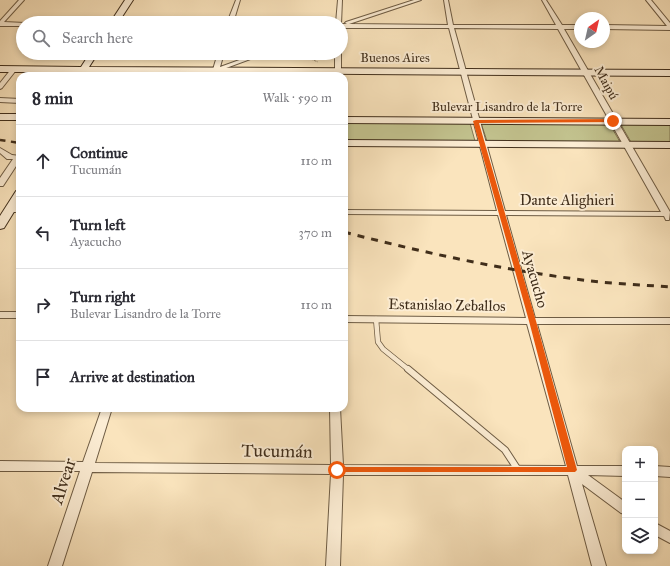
<!DOCTYPE html>
<html lang="en">
<head>
<meta charset="utf-8">
<style>
	:root { --surface:#fff; --page:#f2f2f3; --text:#2b2b33; --muted:#7c7c81; --line:#e1e1e2 }
	body { margin:0; font-family:"IM FELL Great Primer",serif; background:var(--page); color:var(--text) }
	.controls { position:absolute; right:12px; bottom:12px; display:grid; overflow:hidden; border-radius:8px; box-shadow:0 2px 6px #0003 }
	.controls button { width:36px; height:36px; display:grid; place-items:center; padding:0; border:0; border-bottom:1px solid var(--line); background:var(--surface); color:var(--text); font:20px sans-serif }
	.compass { position:absolute; left:574px; top:12px; width:36px; height:36px; border-radius:50%; background:var(--surface); box-shadow:0 2px 6px #0003; rotate:34deg }
	.stop { position:absolute; width:12px; height:12px; margin:-9px; border:3px solid #ea580c; border-radius:50%; background:#fff }
	.stop.end { background:#ea580c; border-color:#fff; box-shadow:0 1px 4px #0008 }
	.list { margin:0; padding:0; list-style:none }
	h2 { display:flex; justify-content:space-between; align-items:center; height:52px; margin:0; padding:0 16px; font-size:17px }
	h2 small { font-size:13px; font-weight:400; color:var(--muted) }
	.list li { display:grid; grid-template-columns:26px 1fr auto; gap:12px; align-items:center; box-sizing:border-box; height:72px; padding:0 16px; border-top:1px solid var(--line) }
	.list b { display:block; font-size:15px; white-space:nowrap }
	.list p { margin:0; font-size:13px; white-space:nowrap; color:var(--muted) }
	.list em { font-size:13px; font-style:normal; color:var(--muted) }
	.icon { flex:none; width:22px; height:22px; fill:none; stroke:currentColor; stroke-width:2; stroke-linecap:round; stroke-linejoin:round }
	.map { position:relative; flex:none; width:670px; height:566px; overflow:hidden }
	.search { position:absolute; background:var(--surface); box-shadow:0 2px 6px #0003; left:16px; top:16px; width:332px; height:44px; display:flex; align-items:center; gap:10px; box-sizing:border-box; padding:0 14px; border-radius:22px; color:var(--muted); font-size:15px }
	.panel { position:absolute; background:var(--surface); box-shadow:0 2px 6px #0003; left:16px; top:72px; width:332px; height:340px; border-radius:12px }
	.map>svg:first-child { display:block }
	.green { fill:#c2c28e; stroke:#817854 }
	.lines { fill:none; stroke-linecap:round; stroke-linejoin:round }
	.lane-far1-casing { stroke:#6e5c44; stroke-width:6 }
	.lane-casing { stroke:#6e5c44; stroke-width:8 }
	.street-casing { stroke:#6e5c44; stroke-width:2 }
	.secondary-casing { stroke:#402e1b; stroke-width:2 }
	.path { stroke:#402e1b; stroke-width:1; stroke-dasharray:0.5 1; stroke-linecap:butt }
	.lane-far1 { stroke:#fcedd4; stroke-width:4.5 }
	.lane { stroke:#fcedd4; stroke-width:6 }
	.street { fill:#fcedd4; fill-rule:evenodd }
	.secondary { fill:#fcedd4; fill-rule:evenodd }
	.rail-far1 { stroke:#402e1b; stroke-width:2.5; stroke-dasharray:5.5 5.5; stroke-linecap:butt }
	.rail { stroke:#402e1b; stroke-width:3; stroke-dasharray:7 7; stroke-linecap:butt }
	.route { fill:#ea580c }
	.labels { text-anchor:middle; dominant-baseline:central; stroke-width:4; stroke-linejoin:round; paint-order:stroke }
	.far-street-label { font-size:13px; fill:#402e1b; stroke:#fcedd4 }
	.street-label { font-size:15px; fill:#402e1b; stroke:#fcedd4 }
	.near-street-label { font-size:18px; fill:#402e1b; stroke:#fcedd4 }
</style>
</head>
<body>
<div class="map">
<svg width="670" height="566" viewBox="0 0 670 566">
	<rect width="100%" height="100%" fill="#fae4bd"/>
	<filter id="stains"><feTurbulence type="fractalNoise" baseFrequency=".005" numOctaves="4"/><feColorMatrix values="0 0 0 0 .2 0 0 0 0 .09 0 0 0 0 .02 0 0 0 .5 -.17"/></filter>
	<radialGradient id="worn" r=".72"><stop offset=".6" stop-color="#630" stop-opacity="0"/><stop offset="1" stop-color="#630" stop-opacity=".3"/></radialGradient>
	<path class="green" d="M344 122 470 123 475 141H344Z
		M481 123H609L620 142 487 141Z
		M620 123 670 124V142H631Z"/>
	<g class="lines">
		<defs>
			<path id="lane-far1" d="M376 319 378 342 383 349 409 370"/>
			<path id="lane" d="M408 369 505 450 518 470"/>
			<path id="street" d="M19 0H24L4 22 25 23H23V26H0V21Z
				M236 0H240L233 23H227Z
				M338 0H342L341 24 336 23Z
				M414 0H421L349 24 448 25 444 0H448L453 25H556L542 0H546L562 25H580V29H564L670 212 669 220H666L664 216 506 215 535 318H670V324H537L577 466H625V476L588 475 625 502V514L621 513 582 484 606 566H592L568 475H343L340 566H326L331 474 92 472 62 566H48L80 471H0V461L83 462 102 408H112L95 463 331 465 330 408H340L343 465 566 466 527 324 344 322V316L526 318 498 215 344 214V210L497 211 449 28H341V24H347L345 23 346 22ZM454 28 558 29 661 212 505 211Z
				M646 0H651L670 23V30L604 29V25L667 26Z
				M218 53H224L220 67 259 53H267L218 71 217 76H211Z
				M335 53H341V76H335Z
				M12 68 17 69 2 88 0 89V83Z
				M0 98 20 99V103L0 102Z
				M0 148 12 155 20 156V160L3 186H0V178L13 159H7L0 153Z
				M7 208H20V212H7L6 210Z
				M0 312H20V318H0Z
				M655 466 670 467V477L655 476Z
				M655 523 670 531V543L655 535Z"/>
			<path id="secondary" d="M125 0H133L118 23H110Z
				M90 53H98L89 67 670 70V76L86 72 84 76H76L78 72H0V66L81 67Z
				M0 114H20V120H0Z
				M344 117 670 119V125L344 123Z
				M344 140 670 142V148L344 146Z
				M20 190V202L4 228 0 229V216L16 191Z"/>
		</defs>
		<use href="#lane-far1" class="lane-far1-casing"/>
		<use href="#lane" class="lane-casing"/>
		<use href="#street" class="street-casing"/>
		<use href="#secondary" class="secondary-casing"/>
		<path class="path" d="M296 53 318 62"/>
		<use href="#lane-far1" class="lane-far1"/>
		<use href="#lane" class="lane"/>
		<use href="#street" class="street"/>
		<use href="#secondary" class="secondary"/>
		<path class="rail-far1" d="M0 140 20 143"/>
		<path class="rail" d="M344 232C425 253 508 271 591 281 617 284 644 285 670 287"/>
	</g>
	<path class="route" d="M613 119 615 122 479 123 536 321 577 470 575 472H334L333 470 334 468 337 467H567L529 321 473 121 476 120Z"/>
	<g class="labels">
		<g class="far-street-label">
			<text x="395" y="58">Buenos Aires</text>
			<text transform="translate(606 83) rotate(62)">Maipú</text>
			<text x="507" y="107">Bulevar Lisandro de la Torre</text>
		</g>
		<g class="street-label">
			<text x="567" y="200">Dante Alighieri</text>
			<text transform="translate(535 279) rotate(74)">Ayacucho</text>
			<text transform="translate(447 305) rotate(1)">Estanislao Zeballos</text>
		</g>
		<g class="near-street-label">
			<text transform="translate(277 451) rotate(1)">Tucumán</text>
			<text transform="translate(63 481) rotate(-72)">Alvear</text>
		</g>
	</g>
	<rect width="100%" height="100%" filter="url(#stains)"/>
	<rect width="100%" height="100%" fill="url(#worn)"/>
</svg>
<div class="controls">
<button>+</button>
<button>−</button>
<button><svg class="icon" aria-label="layers" viewBox="0 0 24 24"><path d="M12 4l9 5-9 5-9-5zM3 14l9 5 9-5"/></svg></button>
</div>
<svg class="compass" viewBox="-18 -18 36 36"><path d="M0-13l5 13h-10z" fill="#e53935"/><path d="M0 13l5-13h-10z" fill="#7c7c81"/></svg>
<div class="stop" style="left:337px;top:470px"></div>
<div class="stop end" style="left:613px;top:121px"></div>
<div class="search"><svg class="icon" aria-label="search" viewBox="0 0 24 24"><circle cx="10" cy="10" r="6"/><path d="M15 15l6 6"/></svg>Search here</div>
<section class="panel">
<h2>8 min<small>Walk · 590 m</small></h2>
<ul class="list">
<li><svg class="icon" aria-label="ahead" viewBox="0 0 24 24"><path d="M12 20V5M6 11l6-6 6 6"/></svg><div><b>Continue</b><p>Tucumán</p></div><em>110 m</em></li>
<li><svg class="icon" aria-label="left" viewBox="0 0 24 24"><path d="M17 20v-9H6M10 6l-5 5 5 5"/></svg><div><b>Turn left</b><p>Ayacucho</p></div><em>370 m</em></li>
<li><svg class="icon" aria-label="right" viewBox="0 0 24 24"><path d="M7 20v-9h11M14 6l5 5-5 5"/></svg><div><b>Turn right</b><p>Bulevar Lisandro de la Torre</p></div><em>110 m</em></li>
<li><svg class="icon" aria-label="arrive" viewBox="0 0 24 24"><path d="M6 21V4h12l-3 4 3 4H6"/></svg><div><b>Arrive at destination</b></div></li>
</ul>
</section>
</div>
</body>
</html>
